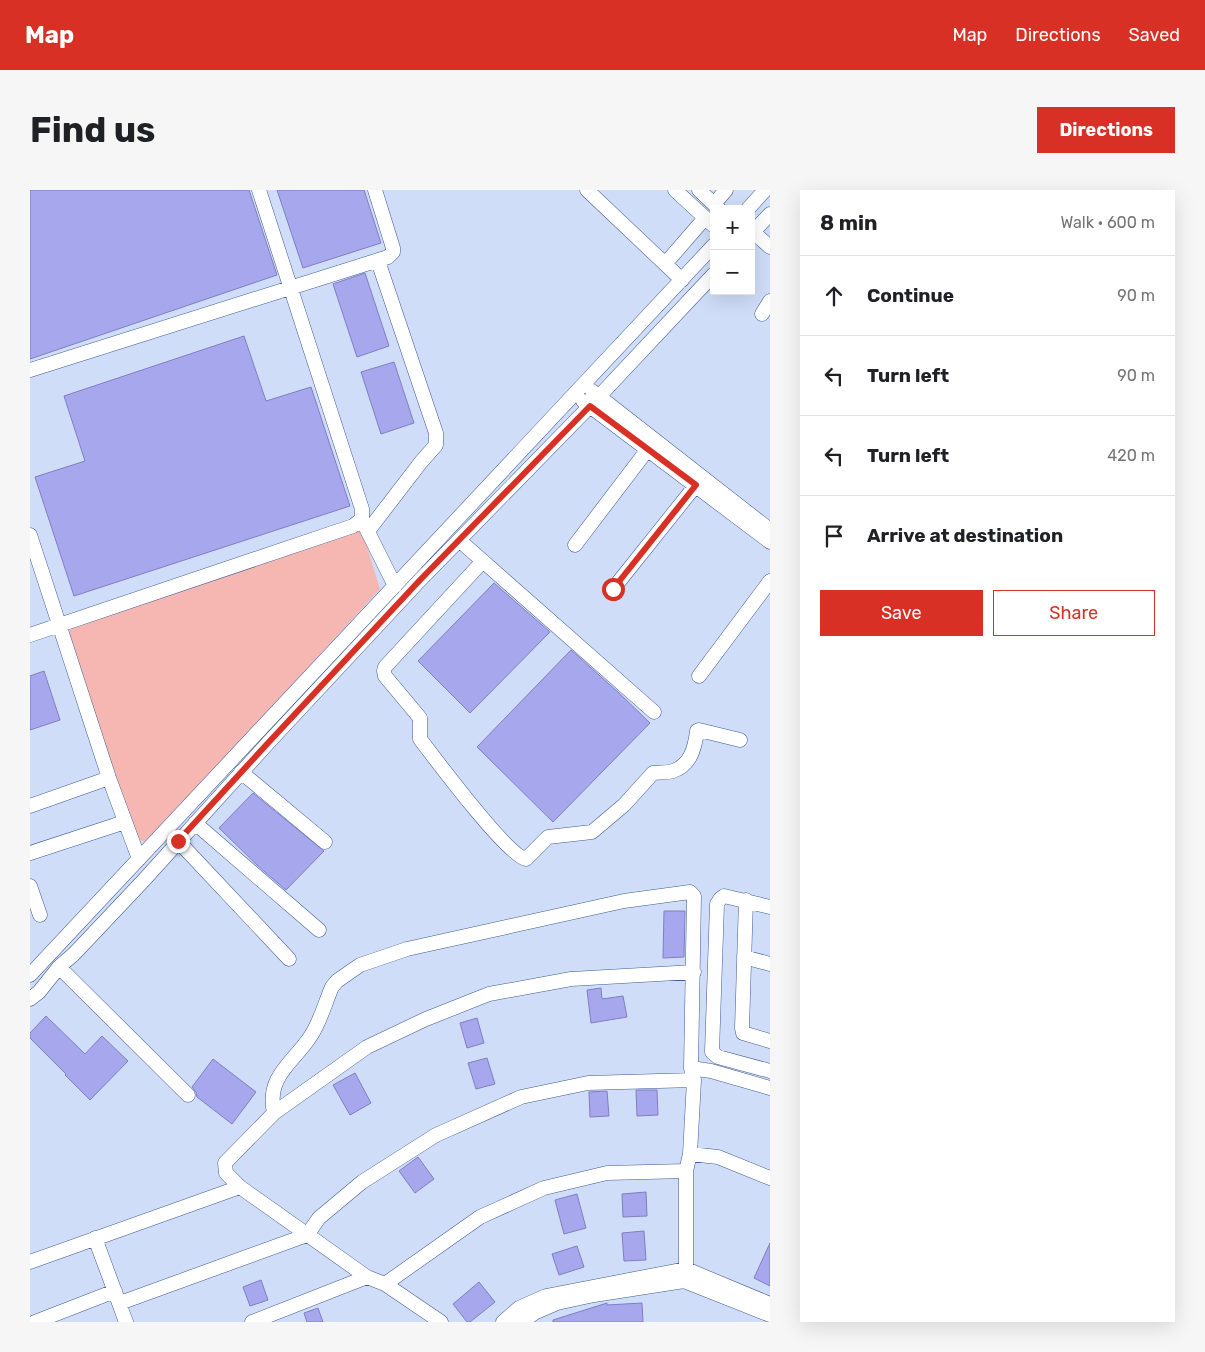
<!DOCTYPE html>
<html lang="en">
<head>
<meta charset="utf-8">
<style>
	:root { --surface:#fff; --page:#f6f6f6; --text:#202124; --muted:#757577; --line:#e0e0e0; --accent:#d93025 }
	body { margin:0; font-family:Rubik,sans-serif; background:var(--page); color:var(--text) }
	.controls { position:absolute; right:15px; top:15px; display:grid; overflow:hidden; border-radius:0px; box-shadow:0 5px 20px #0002 }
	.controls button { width:45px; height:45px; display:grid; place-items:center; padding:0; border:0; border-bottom:1px solid var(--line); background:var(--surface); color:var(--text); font:25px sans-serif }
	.stop { position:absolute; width:15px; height:15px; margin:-11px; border:4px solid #d93025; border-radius:50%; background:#fff }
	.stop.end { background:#d93025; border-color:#fff; box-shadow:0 1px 5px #0008 }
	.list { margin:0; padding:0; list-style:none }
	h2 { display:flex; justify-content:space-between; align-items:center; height:65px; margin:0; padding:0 20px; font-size:21px }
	h2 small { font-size:16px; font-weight:400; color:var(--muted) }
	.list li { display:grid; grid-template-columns:32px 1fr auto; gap:15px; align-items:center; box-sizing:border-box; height:80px; padding:0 20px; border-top:1px solid var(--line) }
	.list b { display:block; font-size:19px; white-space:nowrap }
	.list em { font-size:16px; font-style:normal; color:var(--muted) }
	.actions { display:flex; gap:10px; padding:15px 20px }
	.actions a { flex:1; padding:11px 0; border:1px solid var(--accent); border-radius:0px; text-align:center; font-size:18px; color:var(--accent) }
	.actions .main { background:var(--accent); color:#fff }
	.icon { flex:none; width:28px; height:28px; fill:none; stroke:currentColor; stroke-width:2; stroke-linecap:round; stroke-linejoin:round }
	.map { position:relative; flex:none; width:740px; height:1132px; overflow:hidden; border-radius:0px }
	header { display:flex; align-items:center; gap:30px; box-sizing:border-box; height:70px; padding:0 25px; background:var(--accent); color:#fff }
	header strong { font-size:24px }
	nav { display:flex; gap:28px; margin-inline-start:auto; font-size:18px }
	.intro { display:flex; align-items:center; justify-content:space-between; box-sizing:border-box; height:120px; padding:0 30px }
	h1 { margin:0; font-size:35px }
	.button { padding:12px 22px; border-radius:0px; background:var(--accent); color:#fff; font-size:18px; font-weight:700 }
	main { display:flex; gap:30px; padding:0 30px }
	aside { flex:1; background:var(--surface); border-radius:0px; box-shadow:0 5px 20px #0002 }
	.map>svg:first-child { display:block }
	.green { fill:#f6b7b2 }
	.building { fill:#a7a7ed; stroke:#807ec2 }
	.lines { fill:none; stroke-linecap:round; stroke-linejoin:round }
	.minor-casing { stroke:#405b96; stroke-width:15 }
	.minor { stroke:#fff; stroke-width:14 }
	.route { stroke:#d93025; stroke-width:6 }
</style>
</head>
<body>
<header>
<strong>Map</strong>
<nav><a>Map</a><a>Directions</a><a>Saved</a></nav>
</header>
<div class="intro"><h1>Find us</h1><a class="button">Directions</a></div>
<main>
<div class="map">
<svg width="740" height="1132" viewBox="0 0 740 1132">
	<rect width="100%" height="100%" fill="#cfddf8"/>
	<path class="green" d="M332 340 350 399 122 648C114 653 110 652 103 645L37 446 40 440 44 436Z"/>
	<path class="building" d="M0 0H219L247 85 0 169Z
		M247 0H334L351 53 273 78Z
		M335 83 359 156 327 167 303 94Z
		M214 146 236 211 281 197 320 316 44 406 5 287 55 271 34 206Z
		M364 172 384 233 351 244 331 182Z
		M464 393 520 442 440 523 388 471Z
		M541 460 589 503 620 533 523 632 447 557Z
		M14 481 30 530 0 540V486Z
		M223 603 294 661 256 700 227 675 189 638Z
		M634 721H655L654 767 633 768Z
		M571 798 572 809 593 806 597 827 561 833 557 800Z
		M16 826 55 864 72 846 98 871 60 910 35 885 36 884 0 848V843Z
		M447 828 454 853 437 858 430 833Z
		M457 868 465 894 446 899 438 873Z
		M183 869 226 902 202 934 167 907 166 902 162 897Z
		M325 883 341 913 320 925 303 895Z
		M606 900H627L628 925 607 926Z
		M577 901 579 926 560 927 559 902Z
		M388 967 404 989 385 1003 369 981Z
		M616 1002 617 1026 593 1027 592 1004Z
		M547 1004 556 1038 534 1044 525 1010Z
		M614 1041 616 1070 594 1071 592 1043Z
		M740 1053V1096L724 1088Z
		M547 1056 554 1077 529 1085 522 1064Z
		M231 1090 238 1110 220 1116 213 1097Z
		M449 1092 465 1112 440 1132H437L423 1114Z
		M577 1113V1115L612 1113 613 1132H523V1130Z
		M288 1118 293 1132H277L274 1123Z"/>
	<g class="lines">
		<defs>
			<path id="minor" d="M557 0 652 90
				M645 0 684 36
				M669 0 689 19
				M684 14 696 0
				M718 19 735 0
				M723 42 740 57
				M721 44 740 24
				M635 74 675 28
				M732 124 740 111
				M0 180 358 67 363 62V58L345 0
				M562 201 740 340
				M553 211 740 352
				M334 334 365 396
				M338 341 391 272 406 255V243L348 71
				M0 345 79 588 109 669
				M429 350 624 522
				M545 355 618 259
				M453 371 355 477 354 481 355 486 390 528V549C406 570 477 665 496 669L518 647 562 642 594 615 623 583C629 582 637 583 643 581 661 575 665 557 667 541L669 540 710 550
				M583 399 666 295
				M0 445 323 336 332 329V319L229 0
				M669 486 740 391
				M211 582 295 652
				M0 616 79 588
				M165 633 289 740
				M148 651 259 769
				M0 663 95 632
				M0 696 10 725
				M716 710 712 838 713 843 740 851
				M740 717 694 706 690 709 687 714 682 862 688 867 740 881
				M714 767 740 774
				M29 777 158 905
				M0 785 684 55
				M0 809 9 802 29 777 44 764 113 691 238 553 390 390 560 216 684 84
				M661 878 681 881 740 898
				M244 923C236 886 263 873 280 847 290 833 295 813 302 797L307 791 330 775 377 759 594 711 660 702 664 706 661 878 664 890 660 964 656 981V1079L654 1091
				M660 964 688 967 740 988
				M65 1048 96 1132
				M0 1072 210 997
				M355 1094 450 1027 514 998 577 983 656 981
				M90 1113 277 1045 289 1028 332 992 406 945 491 907 558 893 664 890
				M5 1132 85 1101
				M222 1132 337 1087
				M411 1132 355 1094 337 1087 210 997 196 983 195 973 244 923 337 857 396 829 459 804 541 789 664 782
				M473 1132 489 1118 516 1106 656 1079 740 1114
				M491 1132 506 1122 527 1113 564 1105 654 1091 740 1125"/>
		</defs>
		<use href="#minor" class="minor-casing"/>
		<use href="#minor" class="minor"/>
	</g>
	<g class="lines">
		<path class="route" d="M148 651 238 553 390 390 560 216 666 295 583 399"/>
	</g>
</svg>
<div class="controls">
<button>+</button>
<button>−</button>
</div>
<div class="stop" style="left:583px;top:399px"></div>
<div class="stop end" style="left:148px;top:651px"></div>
</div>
<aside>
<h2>8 min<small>Walk · 600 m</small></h2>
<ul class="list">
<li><svg class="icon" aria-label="ahead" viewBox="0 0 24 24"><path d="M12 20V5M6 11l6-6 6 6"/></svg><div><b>Continue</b></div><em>90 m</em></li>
<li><svg class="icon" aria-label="left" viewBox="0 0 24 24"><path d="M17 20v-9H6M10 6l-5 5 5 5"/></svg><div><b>Turn left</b></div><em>90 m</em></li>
<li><svg class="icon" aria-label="left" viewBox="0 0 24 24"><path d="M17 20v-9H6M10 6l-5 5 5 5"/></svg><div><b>Turn left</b></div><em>420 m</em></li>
<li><svg class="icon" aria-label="arrive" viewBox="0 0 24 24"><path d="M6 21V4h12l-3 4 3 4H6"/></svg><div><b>Arrive at destination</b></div></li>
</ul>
<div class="actions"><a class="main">Save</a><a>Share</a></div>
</aside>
</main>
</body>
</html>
